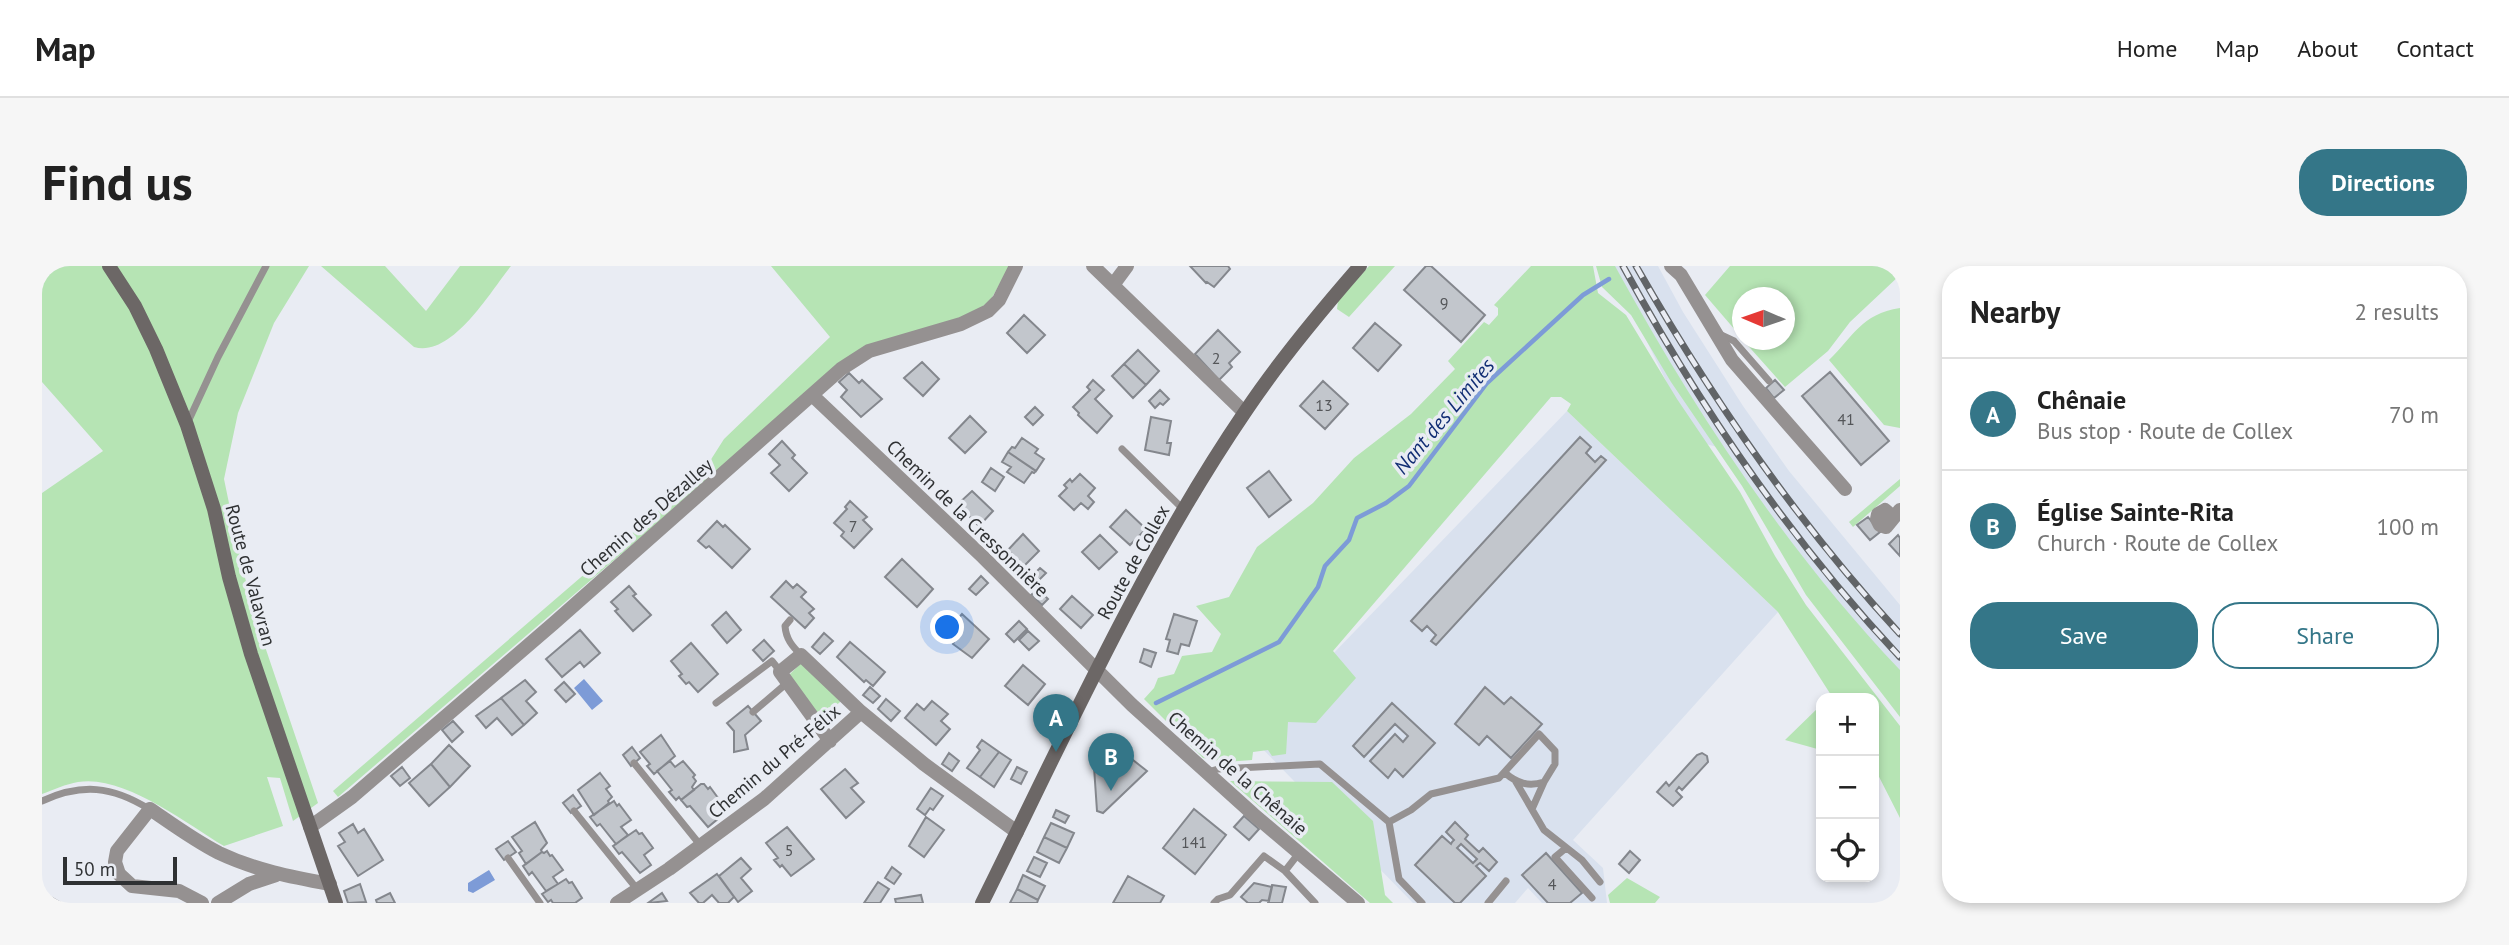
<!DOCTYPE html>
<html lang="en">
<head>
<meta charset="utf-8">
<style>
	:root { --surface:#fff; --page:#f6f6f6; --text:#222; --muted:#767676; --line:#e0e0e0; --accent:#347688 }
	body { margin:0; font-family:"PT Sans",sans-serif; background:var(--page); color:var(--text) }
	.controls { position:absolute; right:21px; bottom:21px; display:grid; overflow:hidden; border-radius:14px; box-shadow:0 4px 10px #0003 }
	.controls button { width:63px; height:63px; display:grid; place-items:center; padding:0; border:0; border-bottom:2px solid var(--line); background:var(--surface); color:var(--text); font:35px sans-serif }
	.compass { position:absolute; left:1690px; top:21px; width:63px; height:63px; border-radius:50%; background:var(--surface); box-shadow:0 4px 10px #0003; rotate:272deg }
	.scale { position:absolute; left:21px; bottom:18px; width:114px; box-sizing:border-box; padding-left:7px; border:4px solid #2f3133; border-top:0; font-size:19px; line-height:24px; white-space:nowrap; color:#2f3133; -webkit-text-stroke:5px #e9ecf3; paint-order:stroke }
	.you { position:absolute; left:906px; top:362px; width:24px; height:24px; margin:-18px; border:5px solid #fff; border-radius:50%; background:#1a73e8; box-shadow:0 0 0 10px #1a73e833 }
	.badge { display:grid; place-items:center; width:46px; height:46px; border-radius:50%; background:var(--accent); color:#fff; font-size:23px; font-weight:700 }
	.pin { position:absolute; translate:-50% -58px; filter:drop-shadow(0 2px 4px #0008) }
	.pin::after { content:''; position:absolute; top:37px; width:24px; height:21px; background:inherit; clip-path:polygon(0 0,100% 0,50% 100%) }
	.list { margin:0; padding:0; list-style:none }
	h2 { display:flex; justify-content:space-between; align-items:center; height:91px; margin:0; padding:0 28px; font-size:30px }
	h2 small { font-size:23px; font-weight:400; color:var(--muted) }
	.list li { display:grid; grid-template-columns:46px 1fr auto; gap:21px; align-items:center; box-sizing:border-box; height:112px; padding:0 28px; border-top:2px solid var(--line) }
	.list b { display:block; font-size:26px; white-space:nowrap }
	.list p { margin:0; font-size:23px; white-space:nowrap; color:var(--muted) }
	.list em { font-size:23px; font-style:normal; color:var(--muted) }
	.actions { display:flex; gap:14px; padding:21px 28px }
	.actions a { flex:1; padding:16px 0; border:2px solid var(--accent); border-radius:28px; text-align:center; font-size:24px; color:var(--accent) }
	.actions .main { background:var(--accent); color:#fff }
	.icon { flex:none; width:38px; height:38px; fill:none; stroke:currentColor; stroke-width:2; stroke-linecap:round; stroke-linejoin:round }
	.map { position:relative; flex:none; width:1858px; height:637px; overflow:hidden; border-radius:28px }
	header { display:flex; align-items:center; gap:42px; box-sizing:border-box; height:98px; padding:0 35px; background:var(--surface); border-bottom:2px solid var(--line) }
	header strong { font-size:33px }
	nav { display:flex; gap:38px; margin-inline-start:auto; font-size:24px }
	.intro { display:flex; align-items:center; justify-content:space-between; box-sizing:border-box; height:168px; padding:0 42px }
	h1 { margin:0; font-size:49px }
	.button { padding:18px 32px; border-radius:28px; background:var(--accent); color:#fff; font-size:24px; font-weight:700 }
	main { display:flex; gap:42px; padding:0 42px }
	aside { flex:1; background:var(--surface); border-radius:28px; box-shadow:0 4px 10px #0003 }
	.map>svg:first-child { display:block }
	.built { fill:#d9e1ee }
	.green { fill:#b6e4b4 }
	.water { fill:#7d9bd7 }
	.lines { fill:none; stroke-linecap:round; stroke-linejoin:round }
	.stream { stroke:#7d9bd7; stroke-width:4.5 }
	.building { fill:#c2c6cc; stroke:#84878d; stroke-width:2; fill-rule:evenodd }
	.lane { stroke:#959191; stroke-width:7 }
	.street { stroke:#959191; stroke-width:14 }
	.secondary { stroke:#6c6766; stroke-width:14 }
	.rail-casing { stroke:#616467; stroke-width:7 }
	.rail { stroke:#e9ecf3; stroke-width:4.5; stroke-dasharray:13; stroke-linecap:butt }
	.labels { text-anchor:middle; dominant-baseline:central; stroke-width:7; stroke-linejoin:round; paint-order:stroke }
	.number-label { font-size:16px; fill:#545659 }
	.street-label { font-size:19px; fill:#2f3133; stroke:#e9ecf3 }
	.water-label { font-size:21px; font-style:italic; fill:#122e74; stroke:#e9ecf3 }
</style>
</head>
<body>
<header>
<strong>Map</strong>
<nav><a>Home</a><a>Map</a><a>About</a><a>Contact</a></nav>
</header>
<div class="intro"><h1>Find us</h1><a class="button">Directions</a></div>
<main>
<div class="map">
<svg width="1858" height="637" viewBox="0 0 1858 637">
	<rect width="100%" height="100%" fill="#e9ecf3"/>
	<path class="built" d="M1563 0H1616L1641 46 1701 140 1747 205 1858 339V438L1675 181 1653 175 1597 59Z
		M1525 145 1736 346 1531 574 1561 602 1565 637H1500L1486 622 1473 637H1371L1210 472Z"/>
	<path class="green" d="M0 0H267L232 57 196 147 182 213 200 300 214 354 276 537 251 555 238 512 225 511 241 560 182 580C144 557 81 508 36 516 24 518 11 524 0 528V227L61 185 0 116Z
		M279 0H343L384 45 418 0H469C448 26 410 92 372 81Z
		M729 0H968L948 35 934 45 796 102 296 531 291 525 661 206 682 173 788 71Z
		M1327 0H1353L1307 51 1295 43 1296 35Z
		M1489 0H1551L1556 27 1584 49 1635 133 1698 226 1733 290 1764 339 1858 460V552L1832 501V432H1787L1789 429 1736 346 1525 145 1529 138 1519 131H1509L1291 385 1314 412 1274 457 1246 456 1244 488 1230 490 1226 484 1211 486 1210 494 1184 496 1161 492 1102 433 1112 422 1116 412 1132 408 1140 390 1170 386 1179 368 1154 340 1187 331 1215 281 1271 237 1312 192 1369 148 1413 103 1406 95 1442 56 1447 59 1456 49V42L1452 39Z
		M1554 0H1573C1652 144 1744 284 1858 404V451L1764 329 1700 220 1629 116 1589 49 1560 21Z
		M1688 0H1858V9L1808 56 1786 85 1743 121 1701 74H1742V32H1700V72L1663 29Z
		M1858 42V162L1842 159 1787 94C1811 71 1819 48 1858 42Z
		M1858 213V220L1811 261 1807 256Z
		M759 397 798 433V436L779 453 747 409Z
		M1779 439V484L1743 474Z
		M1188 515 1290 516 1331 555 1343 629 1351 637H1328Z
		M1585 612 1618 631 1613 637H1568L1566 629Z"/>
	<path class="water" d="M542 413 561 435 550 444 532 422Z
		M447 604 453 614 431 627 426 625V617Z"/>
	<g class="lines">
		<path class="stream" d="M1114 437 1237 376 1276 321 1283 300 1307 274 1315 252 1344 237 1367 220 1445 117 1541 29 1567 13"/>
	</g>
	<path class="building" d="M1148 0H1186L1188 3 1172 21 1165 16 1164 17Z
		M1384 0H1389L1443 49 1419 76 1362 24Z
		M982 49 1003 69 985 87 965 67Z
		M1333 57 1359 79 1336 105 1311 82Z
		M1176 64 1198 86 1187 97 1190 101 1177 114 1153 88Z
		M1096 84 1117 105 1104 119 1082 98Z
		M880 96 897 113 881 130 862 112Z
		M1082 98 1104 119 1091 132 1070 110Z
		M1788 106 1847 175 1819 199 1760 130Z
		M807 107 817 117 820 114 840 133 819 151 799 131 805 124 797 116Z
		M1051 114 1062 124 1053 133 1070 150 1055 167 1036 149 1037 147 1031 141 1048 124 1045 121Z
		M1733 114 1742 124 1732 132 1724 122Z
		M1281 115 1306 138 1283 163 1258 140Z
		M1118 124 1127 133 1121 139 1118 137 1113 142 1107 135Z
		M993 141 1001 149 991 159 983 151Z
		M928 150 944 166 923 187 907 172Z
		M1109 151 1129 155 1125 177H1129L1127 189 1103 184Z
		M1538 171 1549 181 1544 187 1553 196 1559 190 1564 194 1394 379 1389 375 1394 369 1385 360 1380 365 1369 355Z
		M980 172 996 183 993 187 1002 193 994 205 966 186 970 181 973 182Z
		M740 175 753 189 750 192 765 207 747 225 729 207 738 199 727 188Z
		M966 186 994 205 992 207 990 206 982 217 965 206 969 201 960 196Z
		M949 202 962 211 953 225 940 216Z
		M1227 205 1249 234 1227 251 1205 222Z
		M1038 208 1053 222 1046 230 1052 236 1046 243 1039 237 1032 244 1017 230 1025 222 1022 219 1028 213 1030 216Z
		M930 225 951 245 937 260 915 239Z
		M808 235 825 251 821 254 830 263 812 282 799 270 802 266 792 257 805 243 803 241Z
		M1084 244 1104 263 1088 279 1068 261Z
		M1826 251 1838 266 1828 274 1815 259Z
		M675 255 681 261 683 259 708 283 690 302 667 280 664 282 656 275Z
		M981 268 997 285 982 300 966 284Z
		M1058 269 1075 286 1057 303 1040 286Z
		M1856 269 1858 272V290L1847 278Z
		M860 293 891 323 875 341 843 311Z
		M998 302 1004 307 993 318 987 313Z
		M939 310 946 317 934 329 927 323Z
		M744 315 751 322 755 318 764 326 759 331 772 343 767 347 772 352 763 362 729 331Z
		M587 320 594 328 591 330 609 349 591 365 573 345 576 343 569 336Z
		M996 323 1006 333 1000 339 989 329Z
		M1030 330 1051 349 1039 362 1018 343Z
		M684 346 699 364 685 377 670 359Z
		M920 348 947 373 930 392 911 378 912 376 903 368Z
		M1132 348 1155 355 1147 380 1139 378 1136 388 1125 385 1128 374 1124 373Z
		M977 355 985 363 972 376 964 368Z
		M538 364 558 387 542 401 538 396 520 411 504 393Z
		M986 365 997 375 987 384 977 374Z
		M782 367 791 375 778 388 770 381Z
		M722 374 732 385 721 395 711 384Z
		M808 376 843 406 831 420 824 414 822 416 795 391Z
		M649 377 676 408 656 426 647 416 644 418 637 410 640 408 629 395Z
		M1102 383 1114 387 1109 401 1098 396Z
		M981 399 1003 418 986 439 963 420Z
		M483 414 494 426 484 435 495 447 482 459 459 432Z
		M522 416 533 428 524 436 513 424Z
		M828 421 838 430 831 437 821 429Z
		M1443 421 1462 438 1469 431 1500 458 1469 492 1445 470 1437 479 1413 458Z
		M459 432 482 459 470 469 455 452 444 462 434 450Z
		M844 433 858 445 849 455 836 443Z
		M890 435 906 448 899 455 908 463 894 479 863 452 875 438 882 444Z
		M1350 437 1393 477 1361 511 1353 503 1346 512 1328 495 1353 468 1361 476 1366 470 1353 458 1322 491 1311 480Z
		M706 440 719 455 703 469 706 483 692 486V465L685 457Z
		M411 455 421 466 410 476 400 464Z
		M619 469 633 490 612 508 605 500 608 498 598 486Z
		M940 474 957 486 938 511 925 502 938 484 935 481Z
		M407 479 428 500 408 521 389 498Z
		M590 481 598 492 589 500 581 489Z
		M957 486 969 494 952 521 938 511Z
		M1051 486 1082 487 1105 505 1061 547 1055 545Z
		M907 487 917 495 910 505 900 498Z
		M1660 487 1665 490 1666 496 1640 524 1637 521 1634 525 1640 531 1631 540 1615 526 1624 516 1627 520 1655 489Z
		M628 495 633 501 641 495 653 509 651 511 654 515 650 521 652 524 639 534 637 531 634 534 627 526 630 524 615 505Z
		M389 498 408 521 387 540 367 517Z
		M360 501 368 512 358 520 349 510Z
		M975 501 985 506 979 518 969 513Z
		M803 503 816 517 809 522 822 536 804 552 779 523Z
		M558 507 568 520 564 523 570 531 566 535 567 537 552 549 536 524Z
		M659 518H662L666 523 668 521 679 536 670 543 677 552 666 561 648 540 645 541 639 534Z
		M889 522 901 530 891 544 888 542 883 549 875 543Z
		M531 529 539 540 529 547 521 537Z
		M572 535 575 540 577 538 589 554 579 561 586 569 574 578 558 558 555 560 548 551Z
		M1152 543 1184 569 1153 608 1121 582Z
		M1014 544 1027 550 1023 557 1011 551Z
		M1202 550 1217 563 1207 574 1192 561Z
		M884 551 902 564 882 591 867 580Z
		M493 556 505 577 499 584 500 586 484 598 477 587 480 585 470 571Z
		M1413 556 1426 569 1423 573 1437 586 1441 582 1455 596 1447 605 1438 597 1434 600 1444 610 1418 637H1413L1373 599 1400 570 1409 578 1410 576 1412 574 1404 566ZM1419 578 1435 593 1431 597 1415 582Z
		M1009 557 1032 567 1025 582 1002 571Z
		M311 558 316 567 322 563 341 594 316 610 296 580 303 576 297 567Z
		M745 561 772 593 749 610 740 599 738 601 732 594 736 592 724 577Z
		M594 564 597 568 600 567 611 582 602 589 609 599 598 607 580 586 577 588 571 580Z
		M1002 571 1025 582 1017 597 995 586Z
		M466 575 474 586 462 594 454 583Z
		M505 585 508 590 510 589 521 604 511 611 516 618 504 625 490 606 487 609 481 600 500 586 502 587Z
		M1588 585 1598 594 1587 607 1577 598Z
		M1504 587 1540 627 1528 637H1506L1480 609Z
		M992 591 1005 597 998 611 985 605Z
		M699 592 709 603 699 612 710 625 696 636 677 610Z
		M850 601 859 608 852 618 843 612Z
		M675 608 692 631 686 637H677L670 629 661 637H657L648 627Z
		M981 609 1003 620 996 634 975 623Z
		M1086 610 1122 630 1118 637H1071Z
		M524 613 527 617 530 616 540 632 533 637H511L509 634 506 636 500 628Z
		M836 616 847 623 838 637H822Z
		M1212 617 1230 621 1227 635 1220 634 1217 637H1206L1199 631Z
		M318 618 324 636 306 637 302 625Z
		M1230 619 1244 621 1240 637H1226Z
		M975 623 996 634 995 637H968Z
		M2 627 19 637H0Z
		M348 627 353 637H335L334 634Z
		M620 627 625 635 607 637H606Z
		M879 629 881 637H854L853 633Z"/>
	<g class="lines">
		<path class="lane" d="M1677 68 1692 75 1727 115
			M145 158 176 91 224 0
			M1080 183 1142 244
			M748 354 743 360C744 373 750 380 759 389
			M674 437 730 395 738 405
			M711 446 745 417
			M592 497 659 580
			M1166 506 1176 503 1278 498 1347 556 1357 613 1380 637
			M1474 516 1502 564 1540 594 1558 616
			M0 535C40 517 70 520 107 543
			M1490 543 1502 516
			M532 545 595 623
			M1347 556 1369 544 1389 528 1457 512 1497 468 1513 485V498L1502 516C1486 521 1475 517 1463 507
			M1524 582 1513 591 1550 632
			M466 592 498 637
			M1243 605 1257 587
			M1172 637 1176 633 1188 629 1222 590 1243 605 1273 637
			M1446 637 1464 615"/>
		<path class="street" d="M1051 0 1202 146
			M1629 0 1639 9 1690 94 1803 223
			M1071 19 1085 0
			M770 129 941 291 1090 439 1211 548 1316 637
			M1851 251 1843 244 1836 248 1835 253 1838 259 1844 261 1858 244
			M788 475 738 406 759 389 819 446
			M268 561 310 531 512 357 799 103 827 85 919 58 946 45 957 34 974 0
			M160 637 137 625 90 620 77 608 73 596 75 585 108 543C130 558 153 575 177 587 213 604 249 611 288 618
			M176 637 207 618 234 609
			M575 637 627 603 722 533 819 446 882 498 975 566"/>
		<path class="secondary" d="M67 0 93 40 114 83 145 159 172 243 187 311 209 388 294 637
			M940 637C1022 472 1099 299 1203 146 1237 95 1277 47 1318 0"/>
		<defs>
			<path id="rail" d="M1581 0C1658 141 1748 274 1858 391
				M1594 0C1669 132 1755 256 1858 368"/>
		</defs>
		<use href="#rail" class="rail-casing"/>
		<use href="#rail" class="rail"/>
	</g>
	<g class="labels">
		<g class="number-label">
			<text x="1402" y="37">9</text>
			<text x="1174" y="92">2</text>
			<text x="1282" y="139">13</text>
			<text x="1804" y="153">41</text>
			<text x="811" y="260">7</text>
			<text x="1152" y="576">141</text>
			<text x="747" y="584">5</text>
			<text x="1510" y="618">4</text>
		</g>
		<g class="street-label">
			<text transform="translate(604 251) rotate(-41)">Chemin des Dézalley</text>
			<text transform="translate(926 252) rotate(44)">Chemin de la Cressonnière</text>
			<text transform="translate(1091 296) rotate(-61)">Route de Collex</text>
			<text transform="translate(209 309) rotate(75)">Route de Valavran</text>
			<text transform="translate(732 495) rotate(-40)">Chemin du Pré-Félix</text>
			<text transform="translate(1196 507) rotate(41)">Chemin de la Chênaie</text>
		</g>
		<g class="water-label">
			<text transform="translate(1402 150) rotate(-50)">Nant des Limites</text>
		</g>
	</g>
</svg>
<div class="controls">
<button>+</button>
<button>−</button>
<button><svg class="icon" aria-label="locate" viewBox="0 0 24 24"><circle cx="12" cy="12" r="6"/><path d="M12 2v4M12 18v4M2 12h4M18 12h4"/></svg></button>
</div>
<svg class="compass" viewBox="-18 -18 36 36"><path d="M0-13l5 13h-10z" fill="#e53935"/><path d="M0 13l5-13h-10z" fill="#767676"/></svg>
<div class="scale">50 m</div>
<div class="you"></div>
<div class="pin badge" style="left:1014px;top:486px">A</div>
<div class="pin badge" style="left:1069px;top:525px">B</div>
</div>
<aside>
<h2>Nearby<small>2 results</small></h2>
<ul class="list">
<li><span class="badge">A</span><div><b>Chênaie</b><p>Bus stop · Route de Collex</p></div><em>70 m</em></li>
<li><span class="badge">B</span><div><b>Église Sainte-Rita</b><p>Church · Route de Collex</p></div><em>100 m</em></li>
</ul>
<div class="actions"><a class="main">Save</a><a>Share</a></div>
</aside>
</main>
</body>
</html>
